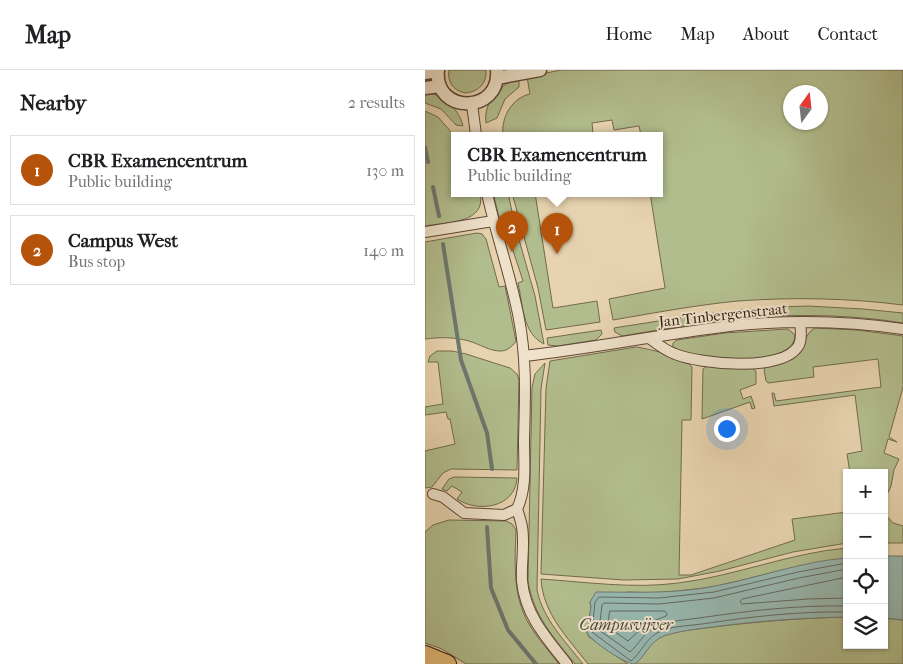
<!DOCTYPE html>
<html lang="en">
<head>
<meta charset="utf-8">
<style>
	:root { --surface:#fff; --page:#f6f6f6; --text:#202124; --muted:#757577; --line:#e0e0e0; --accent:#b45309 }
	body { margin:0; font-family:"IM FELL French Canon",serif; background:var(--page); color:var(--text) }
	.controls { position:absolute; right:15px; bottom:15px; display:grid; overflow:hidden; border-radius:0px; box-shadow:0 1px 4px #0004 }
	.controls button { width:45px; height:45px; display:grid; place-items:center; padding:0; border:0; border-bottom:1px solid var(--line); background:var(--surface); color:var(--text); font:25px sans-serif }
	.compass { position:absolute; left:358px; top:15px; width:45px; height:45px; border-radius:50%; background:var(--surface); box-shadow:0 1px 4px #0004; rotate:15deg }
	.you { position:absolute; left:301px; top:358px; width:18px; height:18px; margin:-12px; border:4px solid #fff; border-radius:50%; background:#1a73e8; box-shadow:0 0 0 8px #1a73e833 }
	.badge { display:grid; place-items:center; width:32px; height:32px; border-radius:50%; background:var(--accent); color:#fff; font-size:16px; font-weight:700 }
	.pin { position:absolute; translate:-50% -41px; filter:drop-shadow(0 1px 2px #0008) }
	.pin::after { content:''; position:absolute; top:26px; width:18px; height:15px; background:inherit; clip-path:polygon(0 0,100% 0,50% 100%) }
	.popup { position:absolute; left:26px; top:62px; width:212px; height:65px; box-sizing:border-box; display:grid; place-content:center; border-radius:0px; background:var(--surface); filter:drop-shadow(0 1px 4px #0005); font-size:16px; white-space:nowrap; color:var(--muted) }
	.popup b { font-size:19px; color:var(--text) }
	.popup::after { content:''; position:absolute; left:50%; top:100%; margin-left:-10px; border:10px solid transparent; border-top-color:var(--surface) }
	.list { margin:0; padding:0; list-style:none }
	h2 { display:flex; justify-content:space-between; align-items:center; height:65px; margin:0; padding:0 20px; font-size:21px }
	h2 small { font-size:16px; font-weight:400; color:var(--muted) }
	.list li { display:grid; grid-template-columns:32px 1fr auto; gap:15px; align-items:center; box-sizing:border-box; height:70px; margin:0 10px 10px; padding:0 10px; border:1px solid var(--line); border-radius:0px }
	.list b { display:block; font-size:19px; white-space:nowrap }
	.list p { margin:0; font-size:16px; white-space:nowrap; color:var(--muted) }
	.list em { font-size:16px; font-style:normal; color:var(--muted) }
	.icon { flex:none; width:28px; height:28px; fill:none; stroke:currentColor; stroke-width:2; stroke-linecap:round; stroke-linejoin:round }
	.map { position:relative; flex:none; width:478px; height:594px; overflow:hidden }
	header { display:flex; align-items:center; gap:30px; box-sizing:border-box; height:70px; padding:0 25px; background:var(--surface); border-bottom:1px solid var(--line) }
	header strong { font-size:24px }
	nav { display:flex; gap:28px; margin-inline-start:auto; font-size:18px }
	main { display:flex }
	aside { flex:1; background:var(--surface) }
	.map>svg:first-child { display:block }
	.green { fill:#b2bd8d; stroke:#726a4e; fill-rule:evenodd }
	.water { fill:#97b7b0; stroke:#6e776f }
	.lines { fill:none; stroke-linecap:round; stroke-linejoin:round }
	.shore { stroke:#64685f; stroke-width:1 }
	.stream { stroke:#6e776f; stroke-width:4 }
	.minor-casing { stroke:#5e4736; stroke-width:12 }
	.tertiary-casing { stroke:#5e4736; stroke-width:15 }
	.motorway-casing { stroke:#31180e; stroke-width:20 }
	.minor { stroke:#efe2cb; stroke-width:10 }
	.tertiary { stroke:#efe2cb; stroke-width:12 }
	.motorway { stroke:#e4ba78; stroke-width:18 }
	.labels { text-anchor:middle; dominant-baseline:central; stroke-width:4; stroke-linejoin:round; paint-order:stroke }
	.street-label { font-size:15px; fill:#31180e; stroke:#efe2cb }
	.water-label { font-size:16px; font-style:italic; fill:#50483f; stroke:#efe2cb }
</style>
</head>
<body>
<header>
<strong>Map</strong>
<nav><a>Home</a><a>Map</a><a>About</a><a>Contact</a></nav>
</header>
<main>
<aside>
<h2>Nearby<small>2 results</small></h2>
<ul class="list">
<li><span class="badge">1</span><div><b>CBR Examencentrum</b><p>Public building</p></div><em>130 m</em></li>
<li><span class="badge">2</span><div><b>Campus West</b><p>Bus stop</p></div><em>140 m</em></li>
</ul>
</aside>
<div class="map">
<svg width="478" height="594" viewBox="0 0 478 594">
	<rect width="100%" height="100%" fill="#e7d3af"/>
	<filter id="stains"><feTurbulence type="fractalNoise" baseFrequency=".004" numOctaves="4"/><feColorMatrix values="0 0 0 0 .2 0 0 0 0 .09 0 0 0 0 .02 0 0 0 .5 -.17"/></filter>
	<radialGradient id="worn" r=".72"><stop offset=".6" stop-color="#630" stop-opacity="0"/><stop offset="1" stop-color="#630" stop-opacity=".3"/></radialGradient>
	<path class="green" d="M24 0H61C62 14 53 22 40 23 28 20 22 12 24 0Z
		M136 0H478V235C423 228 368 227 313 231 271 235 229 243 188 250L184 229 240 218 225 123H234V65H216L214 56 189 60 187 50 167 53 168 63 151 65H78C76 47 87 28 105 24L102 7ZM366 22H396V52H366Z
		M94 8V17L80 29 72 48 61 53C58 32 75 14 94 8Z
		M0 22C18 24 34 39 38 56L31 55 16 39 0 33Z
		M0 41 13 47 27 63 39 65H29V123H55C62 154 21 152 0 156Z
		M68 123H83L90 155 77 159Z
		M87 123H110L128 238 172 231 175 252 121 260 113 218Z
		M91 159 110 226 119 274C97 263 98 234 93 213L98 211 82 162Z
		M52 163 57 164 61 169 74 217 80 216 91 271C87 277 82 281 75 281 65 281 54 274 44 271 29 267 15 267 0 269V172Z
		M383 236 438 239 478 243V253C429 245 379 244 329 247 285 251 241 259 197 266L190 262 189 258C253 248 317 237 383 236Z
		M390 258 432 260 478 266V317L464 367 472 372 463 369 459 383 474 389 469 400 466 416 459 431V403H425L422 384 437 381 430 325 349 336 347 323H349L351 331 456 317 453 289 388 297 389 307 343 313 341 311 339 300 342 295C353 292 364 292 372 285 381 277 379 263 390 258Z
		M363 259 370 265C370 295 295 291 275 287 266 285 257 281 248 279V273L252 270 300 263Z
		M176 260 177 264 171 270 133 276 123 275 122 268Z
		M211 277C225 279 259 287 267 297L266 350H257L254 505H266L370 470 367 449 422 442V473L368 482 295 501 253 509 199 510 116 504 121 318 125 291Z
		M12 281H27L41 284 85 298 92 304 94 310 92 400 26 399 18 403 7 417 0 418V381L30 374 25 349H23L21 342 0 345V337L18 334 13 292H3L5 286Z
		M120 293 116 319 112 520C118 549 140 571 158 594H150C129 568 108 545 103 511L107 317 110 304Z
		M282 296 325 297 331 301V314L315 320 318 329 326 326 330 338 327 339 325 332 277 349 278 299Z
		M29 407 92 408C90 438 53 443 32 429L37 422 27 416 22 421 17 419 24 409Z
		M459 443 468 453 478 456V473H459Z
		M24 450 81 451 87 454 91 460C90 492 87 525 104 554 112 568 124 581 134 594H41L17 579 0 573V462L8 455Z
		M422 478V488L372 497 288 517 234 523 203 522 165 532 166 537 162 563 164 567 203 594H163C143 568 118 544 116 509 161 512 208 519 253 513 311 506 364 483 422 478Z
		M422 547V575H459V548L478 550V594H208C220 588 223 573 235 567 248 561 266 560 280 558 327 552 374 548 422 547Z"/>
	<path class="water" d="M459 486H478V550L459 548Z
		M422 488V547C377 548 332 551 288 557 272 559 254 561 239 566 224 571 217 592 209 594 200 594 166 571 162 563L166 537 165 532 171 522C211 522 251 524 290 516 333 508 378 491 422 488Z"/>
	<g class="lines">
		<path class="shore" d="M422 493 373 502 289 522 234 528 174 527 170 532 167 562 206 591C216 583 220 570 232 563 245 556 262 556 277 554 324 547 373 541 422 542
			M422 499 374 508 289 528 234 534 179 533 177 535 174 560 205 582C214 574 218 564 229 558 242 551 259 550 274 548 322 541 372 535 422 536
			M422 507 317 529 315 532 317 534 383 529 422 528
			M185 541H240L242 544 241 546 221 554 203 571 183 557Z"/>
		<path class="stream" d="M0 77 3 92
			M8 117 14 146
			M18 174 36 290 62 363 67 399
			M62 457 66 518 83 560 111 594"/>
		<defs>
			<path id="minor" d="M47 34 51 65
				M62 123C71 165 86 206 94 249 102 290 100 330 99 371 99 393 102 418 92 439 94 445 96 451 97 457 100 474 96 493 97 511 100 545 122 569 142 594
				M0 162 68 151
				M224 268C232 274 241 281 250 284 275 294 359 303 374 275 377 268 376 259 375 252
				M99 286C171 278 242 263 314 255 369 250 424 251 478 259
				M8 424 18 427 39 443 79 445 92 439"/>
			<path id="tertiary" d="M13 0C8 44 76 45 72 0
				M0 3 13 1
				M72 8 115 0
				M0 18 15 16"/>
			<path id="motorway" d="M0 585 22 594"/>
		</defs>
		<use href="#minor" class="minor-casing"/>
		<use href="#tertiary" class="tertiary-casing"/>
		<use href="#motorway" class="motorway-casing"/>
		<use href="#minor" class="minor"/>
		<use href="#tertiary" class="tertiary"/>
		<use href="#motorway" class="motorway"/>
	</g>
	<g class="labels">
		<g class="street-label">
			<text transform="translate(298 245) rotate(-6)">Jan Tinbergenstraat</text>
		</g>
		<g class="water-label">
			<text x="201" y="554">Campusvijver</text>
		</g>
	</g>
	<rect width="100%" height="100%" filter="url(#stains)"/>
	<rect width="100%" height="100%" fill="url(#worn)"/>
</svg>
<div class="controls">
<button>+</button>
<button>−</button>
<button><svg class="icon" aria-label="locate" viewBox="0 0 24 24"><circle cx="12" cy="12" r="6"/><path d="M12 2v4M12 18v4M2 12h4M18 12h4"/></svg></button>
<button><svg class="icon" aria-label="layers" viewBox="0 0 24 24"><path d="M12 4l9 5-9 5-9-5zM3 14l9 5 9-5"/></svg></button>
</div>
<svg class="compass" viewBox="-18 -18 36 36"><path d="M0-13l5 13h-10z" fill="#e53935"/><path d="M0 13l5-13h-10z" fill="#757577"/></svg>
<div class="you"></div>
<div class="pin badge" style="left:132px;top:184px">1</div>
<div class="popup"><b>CBR Examencentrum</b>Public building</div>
<div class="pin badge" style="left:87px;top:182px">2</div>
</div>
</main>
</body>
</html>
